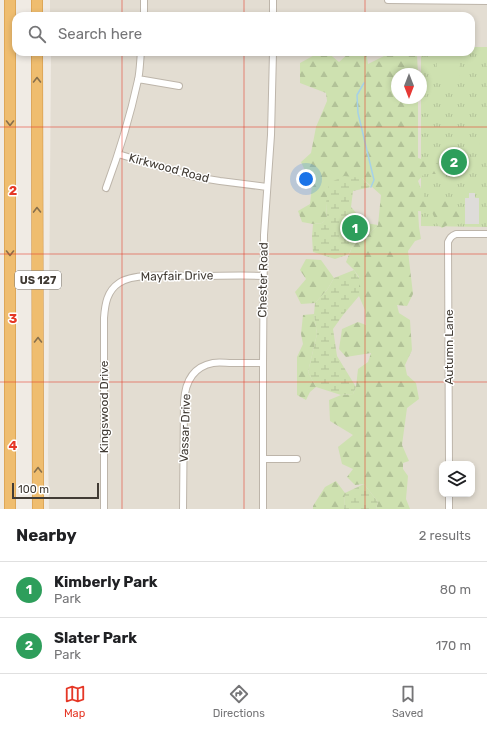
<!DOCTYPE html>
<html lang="en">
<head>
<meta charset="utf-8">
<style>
	:root { --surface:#fff; --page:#f2f2f2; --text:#202124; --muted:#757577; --line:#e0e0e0; --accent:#e53726 }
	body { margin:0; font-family:Rubik,sans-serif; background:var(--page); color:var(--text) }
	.controls { position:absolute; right:12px; bottom:12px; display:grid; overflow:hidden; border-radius:8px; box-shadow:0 2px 6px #0003 }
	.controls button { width:36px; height:36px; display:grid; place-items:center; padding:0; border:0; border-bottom:1px solid var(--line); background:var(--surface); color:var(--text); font:20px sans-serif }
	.compass { position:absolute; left:391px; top:68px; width:36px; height:36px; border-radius:50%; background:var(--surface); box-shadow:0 2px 6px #0003; rotate:180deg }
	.scale { position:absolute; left:12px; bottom:10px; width:87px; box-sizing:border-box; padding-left:4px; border:2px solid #413b34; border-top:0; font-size:11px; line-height:14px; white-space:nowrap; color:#413b34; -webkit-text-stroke:3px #fff; paint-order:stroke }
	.you { position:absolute; left:306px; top:179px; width:14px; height:14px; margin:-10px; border:3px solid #fff; border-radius:50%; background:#1a73e8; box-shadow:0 0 0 6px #1a73e833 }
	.badge { display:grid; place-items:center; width:26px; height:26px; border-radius:50%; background:var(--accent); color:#fff; font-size:13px; font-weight:700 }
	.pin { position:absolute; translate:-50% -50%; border:2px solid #fff; box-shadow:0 1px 4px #0006 }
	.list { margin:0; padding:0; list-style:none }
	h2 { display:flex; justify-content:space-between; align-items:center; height:52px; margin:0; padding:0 16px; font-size:17px }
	h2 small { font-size:13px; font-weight:400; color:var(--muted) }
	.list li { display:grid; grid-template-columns:26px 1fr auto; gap:12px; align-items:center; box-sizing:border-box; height:56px; padding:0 16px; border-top:1px solid var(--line) }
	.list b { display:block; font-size:15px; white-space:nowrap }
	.list p { margin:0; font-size:13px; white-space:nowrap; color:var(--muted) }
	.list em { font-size:13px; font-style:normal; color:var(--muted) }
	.icon { flex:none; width:22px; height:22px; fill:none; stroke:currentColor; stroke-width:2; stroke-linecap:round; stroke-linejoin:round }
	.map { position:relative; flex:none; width:487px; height:509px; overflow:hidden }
	.search { position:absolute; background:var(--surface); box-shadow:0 2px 6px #0003; left:12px; right:12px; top:12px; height:44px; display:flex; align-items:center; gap:10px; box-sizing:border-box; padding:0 14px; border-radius:12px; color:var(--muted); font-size:15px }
	.sheet { height:164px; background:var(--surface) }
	nav { display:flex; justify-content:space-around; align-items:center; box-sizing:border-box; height:56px; border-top:1px solid var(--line); background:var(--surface); font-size:11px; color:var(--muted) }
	nav a { display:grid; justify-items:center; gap:2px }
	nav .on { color:var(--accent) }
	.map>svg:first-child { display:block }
	.residential { fill:#e3ddd2; fill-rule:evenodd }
	.grass { fill:url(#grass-tufts) }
	.forest { fill:url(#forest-firs) }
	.wetland { fill:url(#wetland-marsh) }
	.garden { fill:#cee1b0 }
	.parking { fill:#dedcd9 }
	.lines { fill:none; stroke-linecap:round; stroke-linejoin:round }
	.stream { stroke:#a5d1e8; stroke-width:1.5 }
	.minor-casing { stroke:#bdb5aa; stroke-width:8 }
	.motorway-casing { stroke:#cd9041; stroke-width:12 }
	.minor { stroke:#fff; stroke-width:6 }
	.motorway { stroke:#efbd6f; stroke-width:11 }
	.oneway { stroke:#876f4c }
	.grid { fill:none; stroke:#e53726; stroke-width:1; stroke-opacity:0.55 }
	.labels { text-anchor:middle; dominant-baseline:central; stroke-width:3; stroke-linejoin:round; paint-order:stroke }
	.shield { fill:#fff; stroke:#7a7671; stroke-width:1 }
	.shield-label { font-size:11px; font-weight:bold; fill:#413b34 }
	.street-label { font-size:12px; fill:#413b34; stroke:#fff }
	.grid-label { font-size:13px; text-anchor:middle; font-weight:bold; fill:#e53726; stroke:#fff; stroke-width:3; stroke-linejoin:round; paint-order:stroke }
</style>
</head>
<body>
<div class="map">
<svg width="487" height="509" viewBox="0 0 487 509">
	<defs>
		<pattern id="grass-tufts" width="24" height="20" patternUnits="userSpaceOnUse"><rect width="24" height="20" fill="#cee1b0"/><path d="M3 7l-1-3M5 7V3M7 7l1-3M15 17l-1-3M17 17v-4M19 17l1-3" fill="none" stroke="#b2c298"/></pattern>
		<pattern id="forest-firs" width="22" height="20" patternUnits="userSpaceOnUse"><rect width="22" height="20" fill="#cee1b0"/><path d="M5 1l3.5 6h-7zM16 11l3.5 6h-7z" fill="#b2c298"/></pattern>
		<pattern id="wetland-marsh" width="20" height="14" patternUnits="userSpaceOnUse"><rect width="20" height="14" fill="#cee1b0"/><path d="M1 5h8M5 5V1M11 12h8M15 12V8" fill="none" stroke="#b2c298"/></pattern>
	</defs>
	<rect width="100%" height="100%" fill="#f0ebe4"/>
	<path class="residential" d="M50 0H487V509H49L48 453 51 52H471V16H50ZM397 74H421V98H397ZM442 464H472V494H442Z"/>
	<path class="grass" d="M471 47H487V227L421 226V52H471Z"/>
	<path class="forest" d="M320 52H327L339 62 350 52H366L368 64 388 54 402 55 406 52H416L417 55 418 74H397V98H418V158L440 165 445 174H424L418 181 425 199 434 203 446 201 452 209H462L464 220 461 224 451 223 442 228 437 224 432 212 418 211 419 227 421 239 415 241 408 251 413 294 407 306 397 305 399 313 410 320 412 350 405 365 407 375 416 383 419 399 407 408 402 445 409 461 403 463V469L408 476 406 499 410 509H376L378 502 364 484 355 485 347 477 353 469 342 464 338 447 353 435 330 421 329 400 341 395 353 394 356 387 358 369 368 362 371 353 346 357 339 349 342 329 358 322 366 325 365 310 359 296V277L354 270 346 262 353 245 369 234 378 225 381 195 362 178 326 203 327 219 322 223 313 224 302 222 298 211 310 204 312 185 301 162 311 153 316 127 327 101 326 93 300 83V63Z
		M306 259 321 260 334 278 327 290 315 303 301 304 295 292 306 279 300 270Z
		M314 314 317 334 308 372 316 387 310 392 306 400 297 395V357L303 344 301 334 303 315Z
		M336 481 345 493 344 509H313V506L325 487Z"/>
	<path class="wetland" d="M344 176 362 178 371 187 353 191 351 207 365 223 378 225 369 234 353 245 349 254 335 259 313 252 312 237 313 224 322 223 327 218 326 203 329 183Z
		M354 270 359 278V296L343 315 333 329 337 356 356 387 353 394 341 395 316 387 308 372 317 334 314 314 315 303 327 290 334 278Z
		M364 484 378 502 376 509H344L345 493Z"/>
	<path class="garden" d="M437 52H459L460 80H437Z
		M479 120 487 121V161C478 149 478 134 479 120Z"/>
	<path class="parking" d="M469 193H475V198H479V224H465V198H469Z"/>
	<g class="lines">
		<path class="stream" d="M364 83 357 95 358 113 374 180 371 187"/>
		<defs>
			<path id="minor" d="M388 0 487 1
				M144 16V0
				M273 16V0
				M138 79 179 86
				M118 154 195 177 220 181 267 187
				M106 188C119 153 130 117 138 80 140 71 140 61 141 52
				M263 459H297
				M449 464 448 242C450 238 451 236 456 234H487
				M449 494V509
				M104 509V318C105 304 107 291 119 283 134 272 178 276 198 276 220 276 241 275 263 276
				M183 509 184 402C185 383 192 367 213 363 219 362 226 363 232 363 242 363 252 363 263 363
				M263 509V363L264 235 271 135 273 52"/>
			<path id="motorway" d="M37 0V16
				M37 52 38 509
				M10 509V0"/>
		</defs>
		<use href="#minor" class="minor-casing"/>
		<use href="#motorway" class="motorway-casing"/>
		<use href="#minor" class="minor"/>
		<use href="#motorway" class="motorway"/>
	</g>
	<defs><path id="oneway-chevron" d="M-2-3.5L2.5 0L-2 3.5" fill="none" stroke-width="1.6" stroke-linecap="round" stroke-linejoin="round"/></defs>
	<g class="oneway">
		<use href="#oneway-chevron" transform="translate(37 80) rotate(-90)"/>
		<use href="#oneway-chevron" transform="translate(10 123) rotate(90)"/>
		<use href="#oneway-chevron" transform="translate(37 210) rotate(-91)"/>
		<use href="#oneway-chevron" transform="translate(10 253) rotate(90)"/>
		<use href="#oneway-chevron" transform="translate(38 340) rotate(-90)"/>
		<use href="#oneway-chevron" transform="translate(38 470) rotate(-90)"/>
	</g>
	<path class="grid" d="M122 0V16M244 0V16M365 0V16M122 52V509M244 52V509M365 52V509M0 127H487M0 254H487M0 382H487"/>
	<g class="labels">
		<rect class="shield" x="15" y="271" width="46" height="18" rx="3"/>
		<g class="shield-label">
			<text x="38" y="280">US 127</text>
		</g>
		<g class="street-label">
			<text transform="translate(169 168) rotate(15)">Kirkwood Road</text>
			<text transform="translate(177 276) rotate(-1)">Mayfair Drive</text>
			<text transform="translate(263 280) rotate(-89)">Chester Road</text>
			<text transform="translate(449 347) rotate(-90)">Autumn Lane</text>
			<text transform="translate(104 407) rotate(-90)">Kingswood Drive</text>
			<text transform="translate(185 428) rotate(-88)">Vassar Drive</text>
		</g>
	</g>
	<g class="grid-label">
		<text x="13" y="195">2</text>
		<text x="13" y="323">3</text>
		<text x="13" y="450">4</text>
	</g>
</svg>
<div class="controls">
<button><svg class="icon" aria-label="layers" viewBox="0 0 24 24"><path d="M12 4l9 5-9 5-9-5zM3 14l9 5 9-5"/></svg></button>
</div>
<svg class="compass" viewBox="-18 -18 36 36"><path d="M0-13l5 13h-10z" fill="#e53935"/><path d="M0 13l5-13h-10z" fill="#757577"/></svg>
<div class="scale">100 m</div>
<div class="you"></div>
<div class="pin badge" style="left:355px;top:228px;background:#2e9e5b">1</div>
<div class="pin badge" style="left:454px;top:162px;background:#2e9e5b">2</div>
<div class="search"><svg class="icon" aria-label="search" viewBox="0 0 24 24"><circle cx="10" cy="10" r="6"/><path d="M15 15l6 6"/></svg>Search here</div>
</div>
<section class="sheet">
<h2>Nearby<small>2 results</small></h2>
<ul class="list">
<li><span class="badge" style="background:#2e9e5b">1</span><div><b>Kimberly Park</b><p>Park</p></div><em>80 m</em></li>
<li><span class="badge" style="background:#2e9e5b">2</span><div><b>Slater Park</b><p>Park</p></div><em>170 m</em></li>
</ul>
</section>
<nav>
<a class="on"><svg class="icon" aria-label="map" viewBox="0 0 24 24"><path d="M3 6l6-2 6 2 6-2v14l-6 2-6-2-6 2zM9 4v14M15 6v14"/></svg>Map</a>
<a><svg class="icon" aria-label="directions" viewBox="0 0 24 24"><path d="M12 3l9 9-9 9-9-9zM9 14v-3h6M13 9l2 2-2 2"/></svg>Directions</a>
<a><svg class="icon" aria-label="saved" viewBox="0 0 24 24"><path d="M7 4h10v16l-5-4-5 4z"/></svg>Saved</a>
</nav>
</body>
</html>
